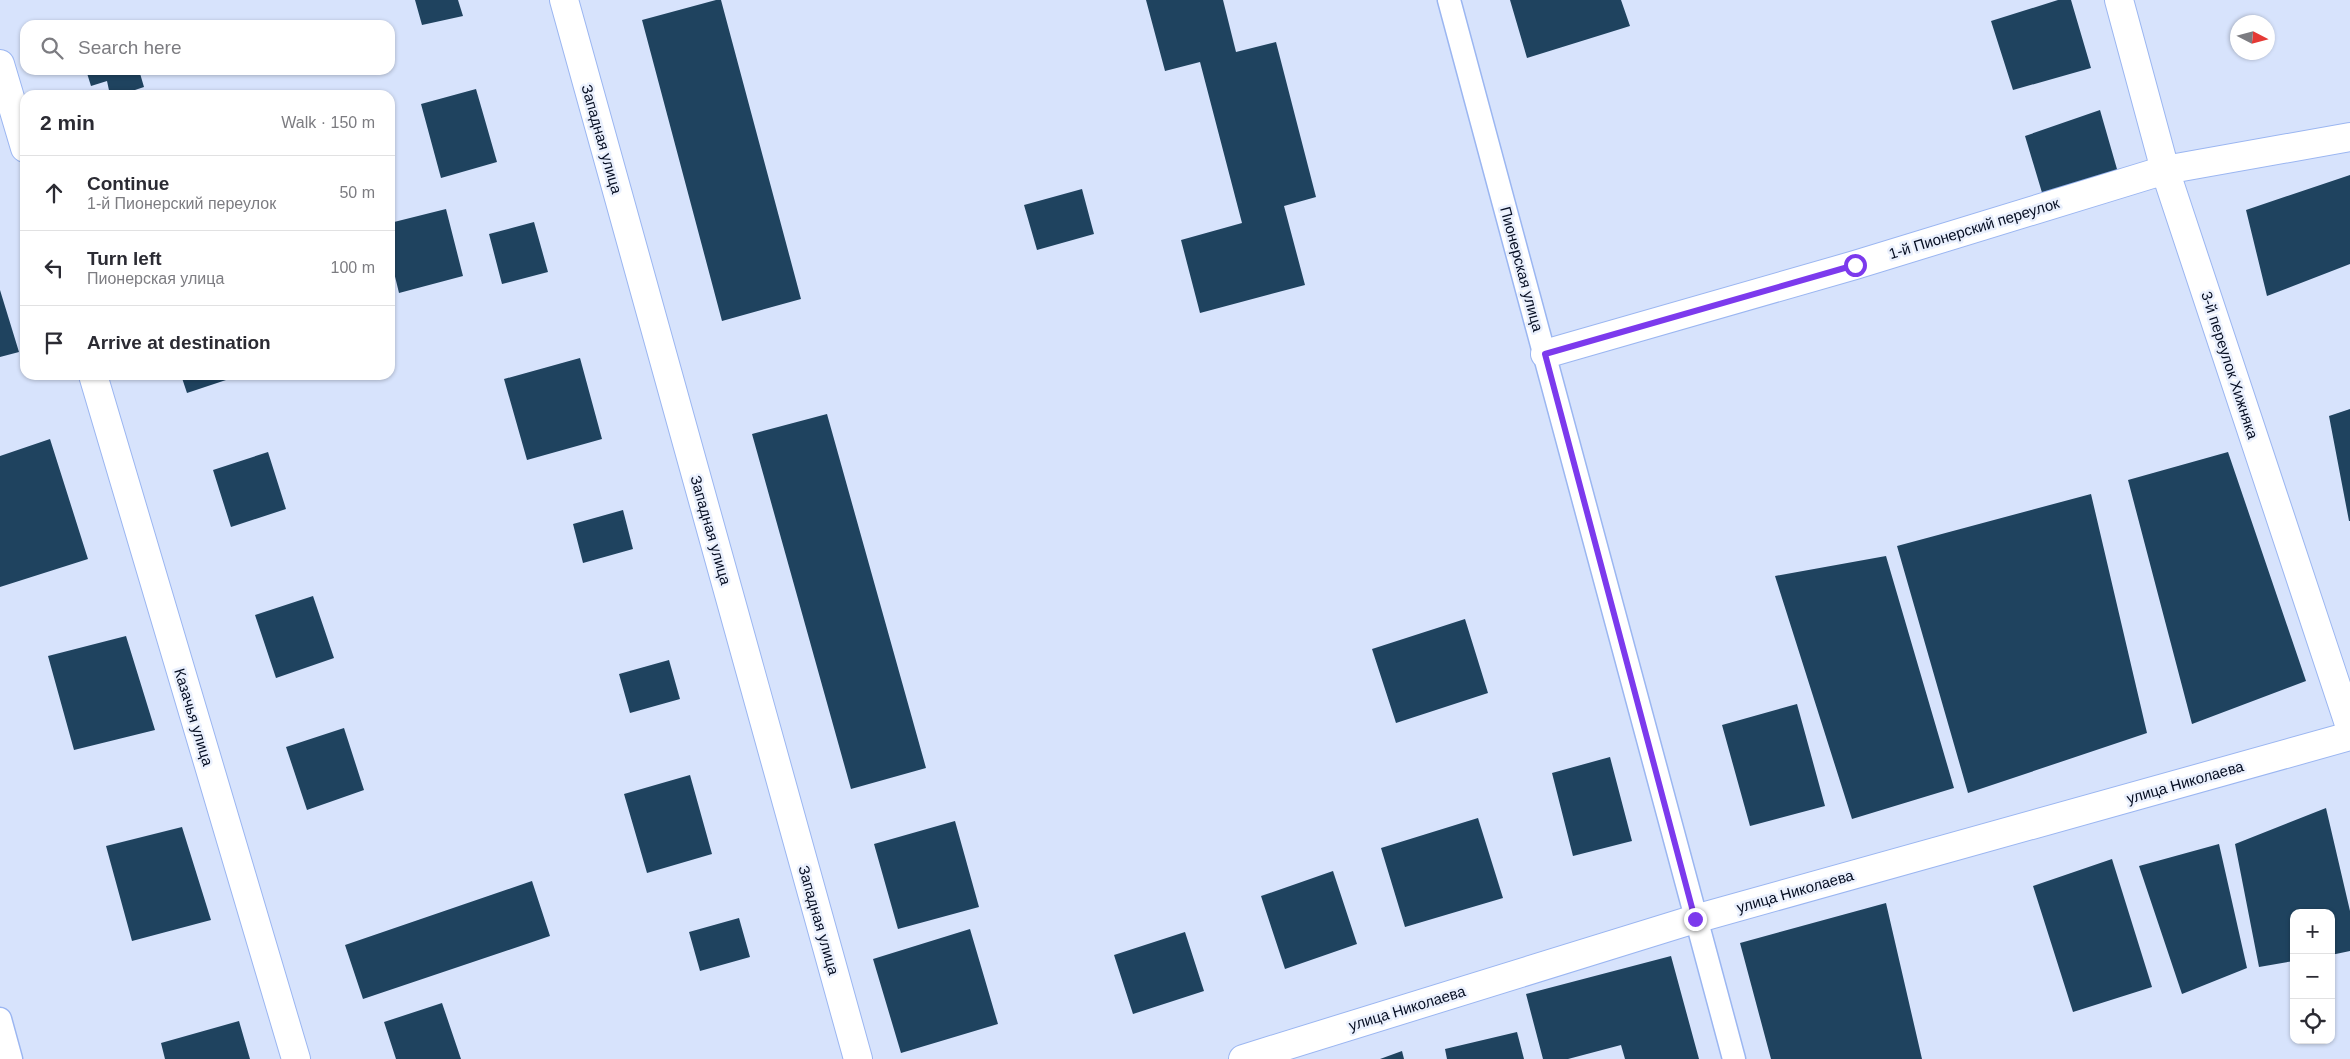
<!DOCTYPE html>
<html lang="en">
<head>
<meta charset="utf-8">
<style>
	:root { --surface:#fff; --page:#f2f2f3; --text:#2b2b33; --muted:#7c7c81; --line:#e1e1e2 }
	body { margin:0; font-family:Helvetica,sans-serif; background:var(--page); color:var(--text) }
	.controls { position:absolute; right:15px; bottom:15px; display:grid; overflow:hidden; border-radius:10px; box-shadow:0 1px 4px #0004 }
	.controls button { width:45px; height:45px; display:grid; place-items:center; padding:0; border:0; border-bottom:1px solid var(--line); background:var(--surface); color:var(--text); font:25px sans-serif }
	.compass { position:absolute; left:2230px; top:15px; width:45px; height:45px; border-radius:50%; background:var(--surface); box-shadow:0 1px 4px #0004; rotate:96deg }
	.stop { position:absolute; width:15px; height:15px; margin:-11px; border:4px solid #7c3aed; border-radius:50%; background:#fff }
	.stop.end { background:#7c3aed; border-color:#fff; box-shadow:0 1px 5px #0008 }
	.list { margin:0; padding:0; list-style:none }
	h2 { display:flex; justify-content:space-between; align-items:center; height:65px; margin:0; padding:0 20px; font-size:21px }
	h2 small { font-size:16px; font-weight:400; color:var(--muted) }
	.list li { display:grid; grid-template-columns:32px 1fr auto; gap:15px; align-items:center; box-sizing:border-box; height:75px; padding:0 20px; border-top:1px solid var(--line) }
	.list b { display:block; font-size:19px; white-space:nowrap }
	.list p { margin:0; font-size:16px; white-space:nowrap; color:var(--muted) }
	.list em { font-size:16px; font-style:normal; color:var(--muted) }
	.icon { flex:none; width:28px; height:28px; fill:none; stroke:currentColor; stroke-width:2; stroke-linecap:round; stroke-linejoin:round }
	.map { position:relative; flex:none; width:2350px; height:1059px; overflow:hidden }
	.search { position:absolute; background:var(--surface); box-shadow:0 1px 4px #0004; left:20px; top:20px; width:375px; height:55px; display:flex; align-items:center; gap:12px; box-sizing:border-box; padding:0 18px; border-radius:15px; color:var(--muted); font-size:19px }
	.panel { position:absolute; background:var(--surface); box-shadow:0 1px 4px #0004; left:20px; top:90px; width:375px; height:290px; border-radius:15px }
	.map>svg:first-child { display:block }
	.building { fill:#1f435f }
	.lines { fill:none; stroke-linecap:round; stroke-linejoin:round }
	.service-casing { stroke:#9bb6f1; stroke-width:25 }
	.minor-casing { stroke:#9bb6f1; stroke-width:30 }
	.service { stroke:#fff; stroke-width:22 }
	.minor { stroke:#fff; stroke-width:28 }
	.route { stroke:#7c3aed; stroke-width:6 }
	.labels { text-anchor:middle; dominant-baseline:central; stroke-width:5; stroke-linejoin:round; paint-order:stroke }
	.street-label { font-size:15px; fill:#050d21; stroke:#eaf0fd }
</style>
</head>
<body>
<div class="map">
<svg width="2350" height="1059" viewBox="0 0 2350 1059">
	<rect width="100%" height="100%" fill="#d7e3fc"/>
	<path class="building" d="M415 0H458L463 16 422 25Z
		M716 0H721L801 299 722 321 642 20Z
		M1146 0H1223L1236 52 1276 42 1316 197 1284 206 1305 285 1200 313 1181 240 1242 223 1200 62 1165 71Z
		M1510 0H1621L1630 26 1527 58Z
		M2058 0H2071L2091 68 2013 90 1991 21Z
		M86 70H139L144 87 120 95H110L107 81 91 86Z
		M476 89 497 162 441 178 421 104Z
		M2100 110 2121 183 2046 206 2025 136Z
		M2350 175V264L2267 296 2246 210Z
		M1082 189 1094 234 1037 250 1024 205Z
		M446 209 463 276 399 293 390 256V223Z
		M534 222 548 272 502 284 489 234Z
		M0 290 19 352 0 357Z
		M580 358 602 439 527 460 504 379Z
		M181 375H241L187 393Z
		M2350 409V521H2349L2329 416Z
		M827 414 926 768 851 789 752 434Z
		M50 439 88 559 0 587V456Z
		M268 452 286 509 231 527 213 470Z
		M2228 452 2306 681 2192 724 2128 480Z
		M2091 494 2147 733 1968 793 1897 546Z
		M623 510 633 549 583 563 573 524Z
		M1886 556 1954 788 1852 819 1775 576Z
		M313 596 334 658 276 678 255 615Z
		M1465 619 1488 693 1396 723 1372 649Z
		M126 636 155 730 74 750 48 656Z
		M669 660 680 699 630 713 619 674Z
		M1797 704 1825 806 1750 826 1722 725Z
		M344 728 364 790 307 810 286 747Z
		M1610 757 1632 841 1573 856 1552 773Z
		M690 775 712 854 647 873 624 794Z
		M2326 808 2350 911V951L2331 955V913H2294V961L2259 967 2235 844Z
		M1478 818 1503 898 1405 927 1381 848Z
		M955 821 979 907 898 929 874 844Z
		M182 827 211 920 132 941 106 846Z
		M2219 844 2247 968 2182 994 2139 866Z
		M2112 859 2152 987 2073 1012 2033 886Z
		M1333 871 1357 944 1285 969 1261 896Z
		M532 881 550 936 363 999 345 945Z
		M1886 903 1922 1059H1771L1740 943Z
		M739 918 750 957 700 971 689 932Z
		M970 929 998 1024 901 1053 873 959Z
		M1185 932 1204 991 1133 1014 1114 955Z
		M1671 956 1699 1059H1625L1621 1045 1568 1059H1543L1526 994Z
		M442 1003 461 1059H396L384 1022Z
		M239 1021 250 1059H165L161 1043Z
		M1517 1032 1524 1059H1447L1445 1049Z
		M1402 1051 1404 1059H1380Z"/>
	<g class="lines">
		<defs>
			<path id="service" d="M1449 0 1734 1059
				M0 1019 11 1059"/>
			<path id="minor" d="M564 0 858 1059
				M2119 0 2165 170 2350 727
				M0 64 25 148
				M1545 354 1855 265 2165 170 2350 137
				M93 375 296 1059
				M1243 1059 1695 919 2350 736"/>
		</defs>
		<use href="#service" class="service-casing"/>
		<use href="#minor" class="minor-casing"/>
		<use href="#service" class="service"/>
		<use href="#minor" class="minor"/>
	</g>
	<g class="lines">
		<path class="route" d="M1695 919 1545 354 1855 265"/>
	</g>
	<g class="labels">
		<g class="street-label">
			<text transform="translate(602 139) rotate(74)">Западная улица</text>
			<text transform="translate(1974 228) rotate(-17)">1-й Пионерский переулок</text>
			<text transform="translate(1522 269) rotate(75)">Пионерская улица</text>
			<text transform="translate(2230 365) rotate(72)">3-й переулок Хижняка</text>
			<text transform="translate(711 530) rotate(74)">Западная улица</text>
			<text transform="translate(194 717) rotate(73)">Казачья улица</text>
			<text transform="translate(2185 782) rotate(-16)">улица Николаева</text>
			<text transform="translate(1795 891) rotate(-16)">улица Николаева</text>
			<text transform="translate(819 920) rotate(74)">Западная улица</text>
			<text transform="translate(1407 1008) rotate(-17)">улица Николаева</text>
		</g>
	</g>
</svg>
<div class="controls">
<button>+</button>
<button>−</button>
<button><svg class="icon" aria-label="locate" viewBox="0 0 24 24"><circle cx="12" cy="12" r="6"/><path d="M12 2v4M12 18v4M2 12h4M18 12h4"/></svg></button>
</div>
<svg class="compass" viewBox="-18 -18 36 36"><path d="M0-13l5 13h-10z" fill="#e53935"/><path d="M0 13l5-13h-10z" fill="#7c7c81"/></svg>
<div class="stop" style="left:1855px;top:265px"></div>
<div class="stop end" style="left:1695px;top:919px"></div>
<div class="search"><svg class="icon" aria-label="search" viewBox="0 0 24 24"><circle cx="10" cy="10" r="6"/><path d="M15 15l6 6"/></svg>Search here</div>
<section class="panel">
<h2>2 min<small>Walk · 150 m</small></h2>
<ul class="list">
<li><svg class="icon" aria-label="ahead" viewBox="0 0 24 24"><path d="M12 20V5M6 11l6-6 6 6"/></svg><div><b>Continue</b><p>1-й Пионерский переулок</p></div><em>50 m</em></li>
<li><svg class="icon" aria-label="left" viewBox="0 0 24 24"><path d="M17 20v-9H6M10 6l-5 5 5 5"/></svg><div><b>Turn left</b><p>Пионерская улица</p></div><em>100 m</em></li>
<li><svg class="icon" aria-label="arrive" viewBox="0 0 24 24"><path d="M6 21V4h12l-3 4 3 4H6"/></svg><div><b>Arrive at destination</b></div></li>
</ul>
</section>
</div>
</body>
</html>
